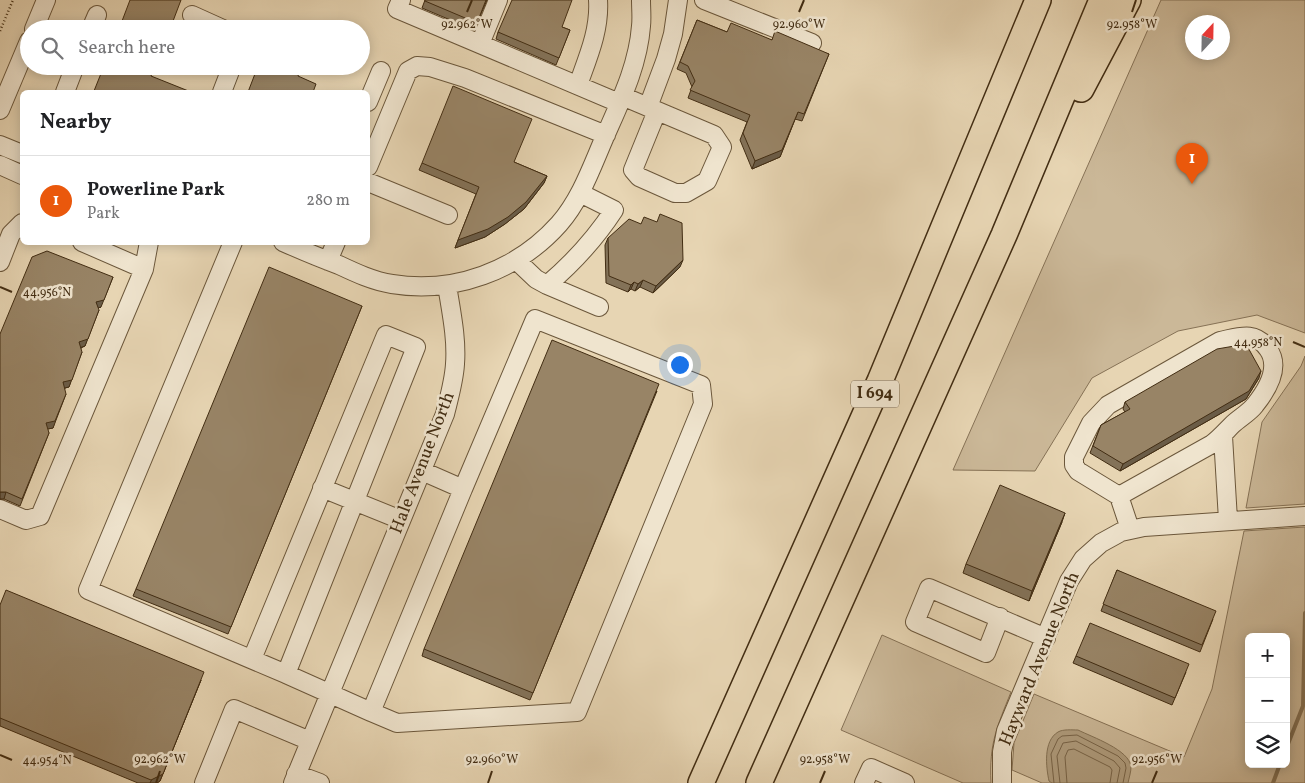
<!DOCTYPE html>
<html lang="en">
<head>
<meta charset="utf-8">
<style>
	:root { --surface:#fff; --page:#f6f6f6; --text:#202124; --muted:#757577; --line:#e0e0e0; --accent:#ea580c }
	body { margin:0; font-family:Vollkorn,serif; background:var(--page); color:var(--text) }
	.controls { position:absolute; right:15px; bottom:15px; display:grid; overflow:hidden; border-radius:8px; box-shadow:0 2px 12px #0003 }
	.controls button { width:45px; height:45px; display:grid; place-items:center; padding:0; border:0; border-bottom:1px solid var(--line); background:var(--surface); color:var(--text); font:25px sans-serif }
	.compass { position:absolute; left:1185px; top:15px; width:45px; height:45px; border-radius:50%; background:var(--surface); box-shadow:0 2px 12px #0003; rotate:22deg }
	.you { position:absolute; left:679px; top:364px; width:18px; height:18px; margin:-12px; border:4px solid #fff; border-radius:50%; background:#1a73e8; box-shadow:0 0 0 8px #1a73e833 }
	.badge { display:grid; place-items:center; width:32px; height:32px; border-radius:50%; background:var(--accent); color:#fff; font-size:16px; font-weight:700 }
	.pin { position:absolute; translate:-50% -41px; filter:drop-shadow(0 1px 2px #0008) }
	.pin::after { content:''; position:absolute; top:26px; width:18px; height:15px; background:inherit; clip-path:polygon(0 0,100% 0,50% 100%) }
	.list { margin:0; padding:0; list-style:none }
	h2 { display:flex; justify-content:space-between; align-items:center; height:65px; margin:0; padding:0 20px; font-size:21px }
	h2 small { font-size:16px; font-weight:400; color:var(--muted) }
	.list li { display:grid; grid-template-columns:32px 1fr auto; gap:15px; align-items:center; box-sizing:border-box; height:90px; padding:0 20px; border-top:1px solid var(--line) }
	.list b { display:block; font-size:19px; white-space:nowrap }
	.list p { margin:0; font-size:16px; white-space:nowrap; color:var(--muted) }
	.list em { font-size:16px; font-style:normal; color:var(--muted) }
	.icon { flex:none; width:28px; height:28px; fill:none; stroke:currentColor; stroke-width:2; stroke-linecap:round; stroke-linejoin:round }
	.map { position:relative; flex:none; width:1305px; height:783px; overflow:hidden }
	.search { position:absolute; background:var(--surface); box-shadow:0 2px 12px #0003; left:20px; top:20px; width:350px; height:55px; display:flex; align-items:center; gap:12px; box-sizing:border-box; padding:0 18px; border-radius:28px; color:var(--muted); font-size:19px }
	.panel { position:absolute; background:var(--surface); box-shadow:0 2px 12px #0003; left:20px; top:90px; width:350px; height:155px; border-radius:8px }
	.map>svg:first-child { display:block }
	.green { fill:#cbb898; stroke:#867256; fill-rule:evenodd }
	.water { fill:#af9c7d; stroke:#837053 }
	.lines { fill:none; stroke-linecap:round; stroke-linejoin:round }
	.shore { stroke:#786448; stroke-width:1 }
	.stream { stroke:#837053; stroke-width:4 }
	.minor-casing { stroke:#6b573b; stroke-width:20 }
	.highway-casing { stroke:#422d13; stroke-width:28 }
	.path { stroke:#422d13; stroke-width:2.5; stroke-dasharray:1 2.5; stroke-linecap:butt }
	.minor { stroke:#efe4ce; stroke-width:18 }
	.highway { stroke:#e7d5b3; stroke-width:25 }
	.wall { fill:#837258; stroke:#422d13 }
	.shaded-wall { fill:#6a5c47; stroke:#422d13 }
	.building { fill:#988466; stroke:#422d13 }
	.ticks { fill:none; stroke:#422d13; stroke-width:2 }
	.labels { text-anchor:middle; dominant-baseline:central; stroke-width:5; stroke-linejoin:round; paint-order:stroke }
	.shield { fill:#efe4ce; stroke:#76644b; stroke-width:1 }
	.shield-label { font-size:16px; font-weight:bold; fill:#422d13 }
	.street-label { font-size:18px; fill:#422d13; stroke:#efe4ce }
	.ticks-label { font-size:12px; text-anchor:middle; fill:#422d13; stroke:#efe4ce; stroke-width:5; stroke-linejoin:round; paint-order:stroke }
</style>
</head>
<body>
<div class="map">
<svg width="1305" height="783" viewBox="0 0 1305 783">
	<rect width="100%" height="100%" fill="#e7d5b3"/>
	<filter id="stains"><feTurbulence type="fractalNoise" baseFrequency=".004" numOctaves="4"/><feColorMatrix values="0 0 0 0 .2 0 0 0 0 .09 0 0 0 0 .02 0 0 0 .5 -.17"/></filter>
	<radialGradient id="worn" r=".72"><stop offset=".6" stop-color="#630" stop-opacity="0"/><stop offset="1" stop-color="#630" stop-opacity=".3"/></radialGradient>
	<path class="green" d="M1161 0H1305V333L1257 315 1178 331 1092 378 1035 471 953 470ZM1192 22H1222V52H1192Z
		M1305 356V504L1246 508 1262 422 1301 366Z
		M1305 527V783H1042L1012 770 1014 743 1034 694 1184 757 1212 689 1244 531ZM1249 637H1286V764H1249Z
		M882 635 1011 692C997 727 989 743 991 783H963L841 730Z"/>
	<path class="water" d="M1078 730C1092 737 1130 750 1131 767 1131 772 1129 778 1128 783H1052L1049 781C1046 767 1043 741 1058 732 1063 729 1072 730 1078 730Z"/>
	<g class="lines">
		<path class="shore" d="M1054 783 1051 754 1058 739 1062 736 1077 735 1118 756 1125 763 1126 768 1123 783
			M1060 783 1057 756 1063 743 1076 741 1114 761 1120 768 1117 783
			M1067 783 1065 757 1068 750 1074 749 1110 767 1112 770 1110 783"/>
		<path class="stream" d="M1286 749 1303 706 1305 613
			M1273 783 1280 764"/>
		<defs>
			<path id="minor" d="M401 0 397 9 619 103
				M704 0 812 43
				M192 15 223 29
				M34 29 46 0
				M91 29 97 15
				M480 44 498 0
				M578 85C588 57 600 30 598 0
				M65 92 75 66
				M222 92 232 66
				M622 96 714 135 722 147 707 181 686 193H675L639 177 633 170 657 111
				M368 102 381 71
				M648 107 666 59 673 34 678 0
				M0 110 29 41
				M0 145 22 154
				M0 165 22 175
				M368 167 408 71 417 66 430 67 465 78 606 135
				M368 182 448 215
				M82 242 144 269
				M233 242 88 590 286 674 416 347 386 335 252 659
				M283 242C301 250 320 258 339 265 356 273 373 281 392 284 454 294 517 271 559 224 580 200 591 169 603 141 619 104 638 67 641 26 642 18 641 9 641 0
				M516 260 536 279 547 285 599 307
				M328 261 336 242
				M0 262 11 234 22 223
				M547 285C573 263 595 239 614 210L580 193
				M1223 436 1228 520
				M422 471 463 489 535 319 701 385 703 404 577 712 397 723 371 712 463 489
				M322 488 401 520
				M1119 496 1212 444C1220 438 1225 432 1232 425 1239 418 1249 413 1255 405 1267 390 1281 367 1268 349 1255 330 1239 337 1220 341L1108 405 1091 423 1074 457V465L1078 471 1119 496 1130 529
				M0 509 26 520 40 516 144 269 149 242
				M1000 617 986 653 915 622 929 588 1046 638
				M286 674 371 712
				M296 774 320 783
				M204 783 234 709 310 741
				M293 783 445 414C449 398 454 381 455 364 457 338 451 311 447 285
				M864 783 871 768 905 783
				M1002 783V752L1006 731 1069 581 1083 559 1101 543 1121 532 1144 527 1305 516"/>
			<path id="highway" d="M1081 89 1128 0
				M701 783 880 381 1038 0
				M759 783 1004 235 1102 0"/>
		</defs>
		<use href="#minor" class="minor-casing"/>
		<use href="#highway" class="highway-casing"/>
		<path class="path" d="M0 31 13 0"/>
		<use href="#minor" class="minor"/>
		<use href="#highway" class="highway"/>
	</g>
	<path class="wall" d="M425 0H487L474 30 422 8Z
		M697 20 727 32 772 40 829 54 802 121 795 119 780 157 752 169 740 140 747 122 688 98 692 87 686 73 677 69Z
		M562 27 570 30 556 65 496 39 498 32Z
		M514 162 547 176 544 183 524 209 505 224 485 237 455 248 476 194 419 170 422 163Z
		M608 238 680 267 653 293 640 287 635 291 631 289 628 292 606 283 605 245Z
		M362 306 228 634 133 596 136 589Z
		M101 307 98 308 85 346 81 348 69 387 65 388 53 428 47 429 49 433 20 506 4 499H0V334Z
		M1259 378 1246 399 1120 471 1090 453 1101 425 1125 412 1123 409 1125 402Z
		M657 391 530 700 422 656 424 649Z
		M1062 522 1029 601 963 573 966 564Z
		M1117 570 1213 619 1200 652 1101 611Z
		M0 605 201 680 160 781 157 783H138L0 726Z
		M1076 656 1186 672 1172 705 1073 663Z"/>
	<path class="shaded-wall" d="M798 112 780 157 752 169 755 161Z
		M547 176 544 183 524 209 505 224 485 237 455 248 458 240Z
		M683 260 680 267 653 293 656 286Z
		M113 277 101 307 93 310 96 302Z
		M643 280 640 287 635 291 638 284Z
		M634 282 631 289 628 292 631 285Z
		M99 310 85 346 76 349 79 342Z
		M82 352 69 387 60 389 63 382Z
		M1261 371 1259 378 1246 399 1120 471 1123 464Z
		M66 394 53 428 43 430 46 423Z
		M0 492H6L4 499H0Z
		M1065 513 1062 522 1029 601 1032 591Z
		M201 680 160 781 157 783H150Z"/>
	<path class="building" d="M130 0H181L170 29H119Z
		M425 0H486L477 23 425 1Z
		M512 0H572L562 27 570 30 559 58 498 32Z
		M697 20 727 32 731 23 772 40 775 31 829 54 804 114 798 112 782 150 755 161 743 133 750 115 690 90 695 81 688 66 680 62Z
		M104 66H155L151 76 191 92H94V91Z
		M258 66H301L298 76 316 84 313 92H248Z
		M453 86 532 119 514 162 547 176 526 202 508 217 488 229 458 240 479 187 422 163Z
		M660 214 682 223 683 260 656 286 643 280 638 284 634 282 631 285 609 276 608 238 629 219 641 224 644 217 657 222Z
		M47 251 113 277 104 300 96 302 99 310 88 339 79 342 82 352 72 380 63 382 66 394 55 421 46 423 49 433 22 499 6 492H0V334L32 257Z
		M269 267 362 306 231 627 136 589Z
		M552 340 659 384 533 693 424 649Z
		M1246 344 1261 371 1249 391 1123 464 1093 446 1101 425 1130 409 1125 402 1217 349Z
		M1000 485 1065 513 1032 591 966 564Z
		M1117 570 1216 611 1202 645 1103 604Z
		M6 590 204 672 163 774 151 780 0 718V605Z
		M1090 623 1189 664 1175 698 1076 656Z"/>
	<path class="ticks" d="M467 12 472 0M799 12 804 0M1132 12 1136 0M0 287 12 292M1293 342 1305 347M0 755 12 760M156 783 160 771M488 783 492 771M820 783 825 771M1152 783 1157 771"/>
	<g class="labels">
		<rect class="shield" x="851" y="380.5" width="48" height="27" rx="4"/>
		<g class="shield-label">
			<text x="875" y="394">I 694</text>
		</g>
		<g class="street-label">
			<text transform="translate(423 463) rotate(-69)">Hale Avenue North</text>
			<text transform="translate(1040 659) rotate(-68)">Hayward Avenue North</text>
		</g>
	</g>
	<g class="ticks-label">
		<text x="467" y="28">92.962°W</text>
		<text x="799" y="28">92.960°W</text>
		<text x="1132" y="28">92.958°W</text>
		<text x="47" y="296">44.956°N</text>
		<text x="1258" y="346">44.958°N</text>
		<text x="160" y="763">92.962°W</text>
		<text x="492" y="763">92.960°W</text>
		<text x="825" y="763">92.958°W</text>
		<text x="1157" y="763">92.956°W</text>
		<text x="47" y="764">44.954°N</text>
	</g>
	<rect width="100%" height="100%" filter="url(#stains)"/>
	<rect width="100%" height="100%" fill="url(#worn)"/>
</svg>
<div class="controls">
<button>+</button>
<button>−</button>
<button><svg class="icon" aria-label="layers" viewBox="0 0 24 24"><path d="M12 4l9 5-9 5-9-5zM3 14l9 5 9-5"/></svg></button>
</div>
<svg class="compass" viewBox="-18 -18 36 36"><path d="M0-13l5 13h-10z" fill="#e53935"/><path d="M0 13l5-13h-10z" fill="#757577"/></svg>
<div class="you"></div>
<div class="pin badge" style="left:1192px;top:184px">1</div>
<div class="search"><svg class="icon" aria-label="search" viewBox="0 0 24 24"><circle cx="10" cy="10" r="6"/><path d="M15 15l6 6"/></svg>Search here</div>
<section class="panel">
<h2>Nearby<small></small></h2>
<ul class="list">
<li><span class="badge">1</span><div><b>Powerline Park</b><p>Park</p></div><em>280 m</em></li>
</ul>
</section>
</div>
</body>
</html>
